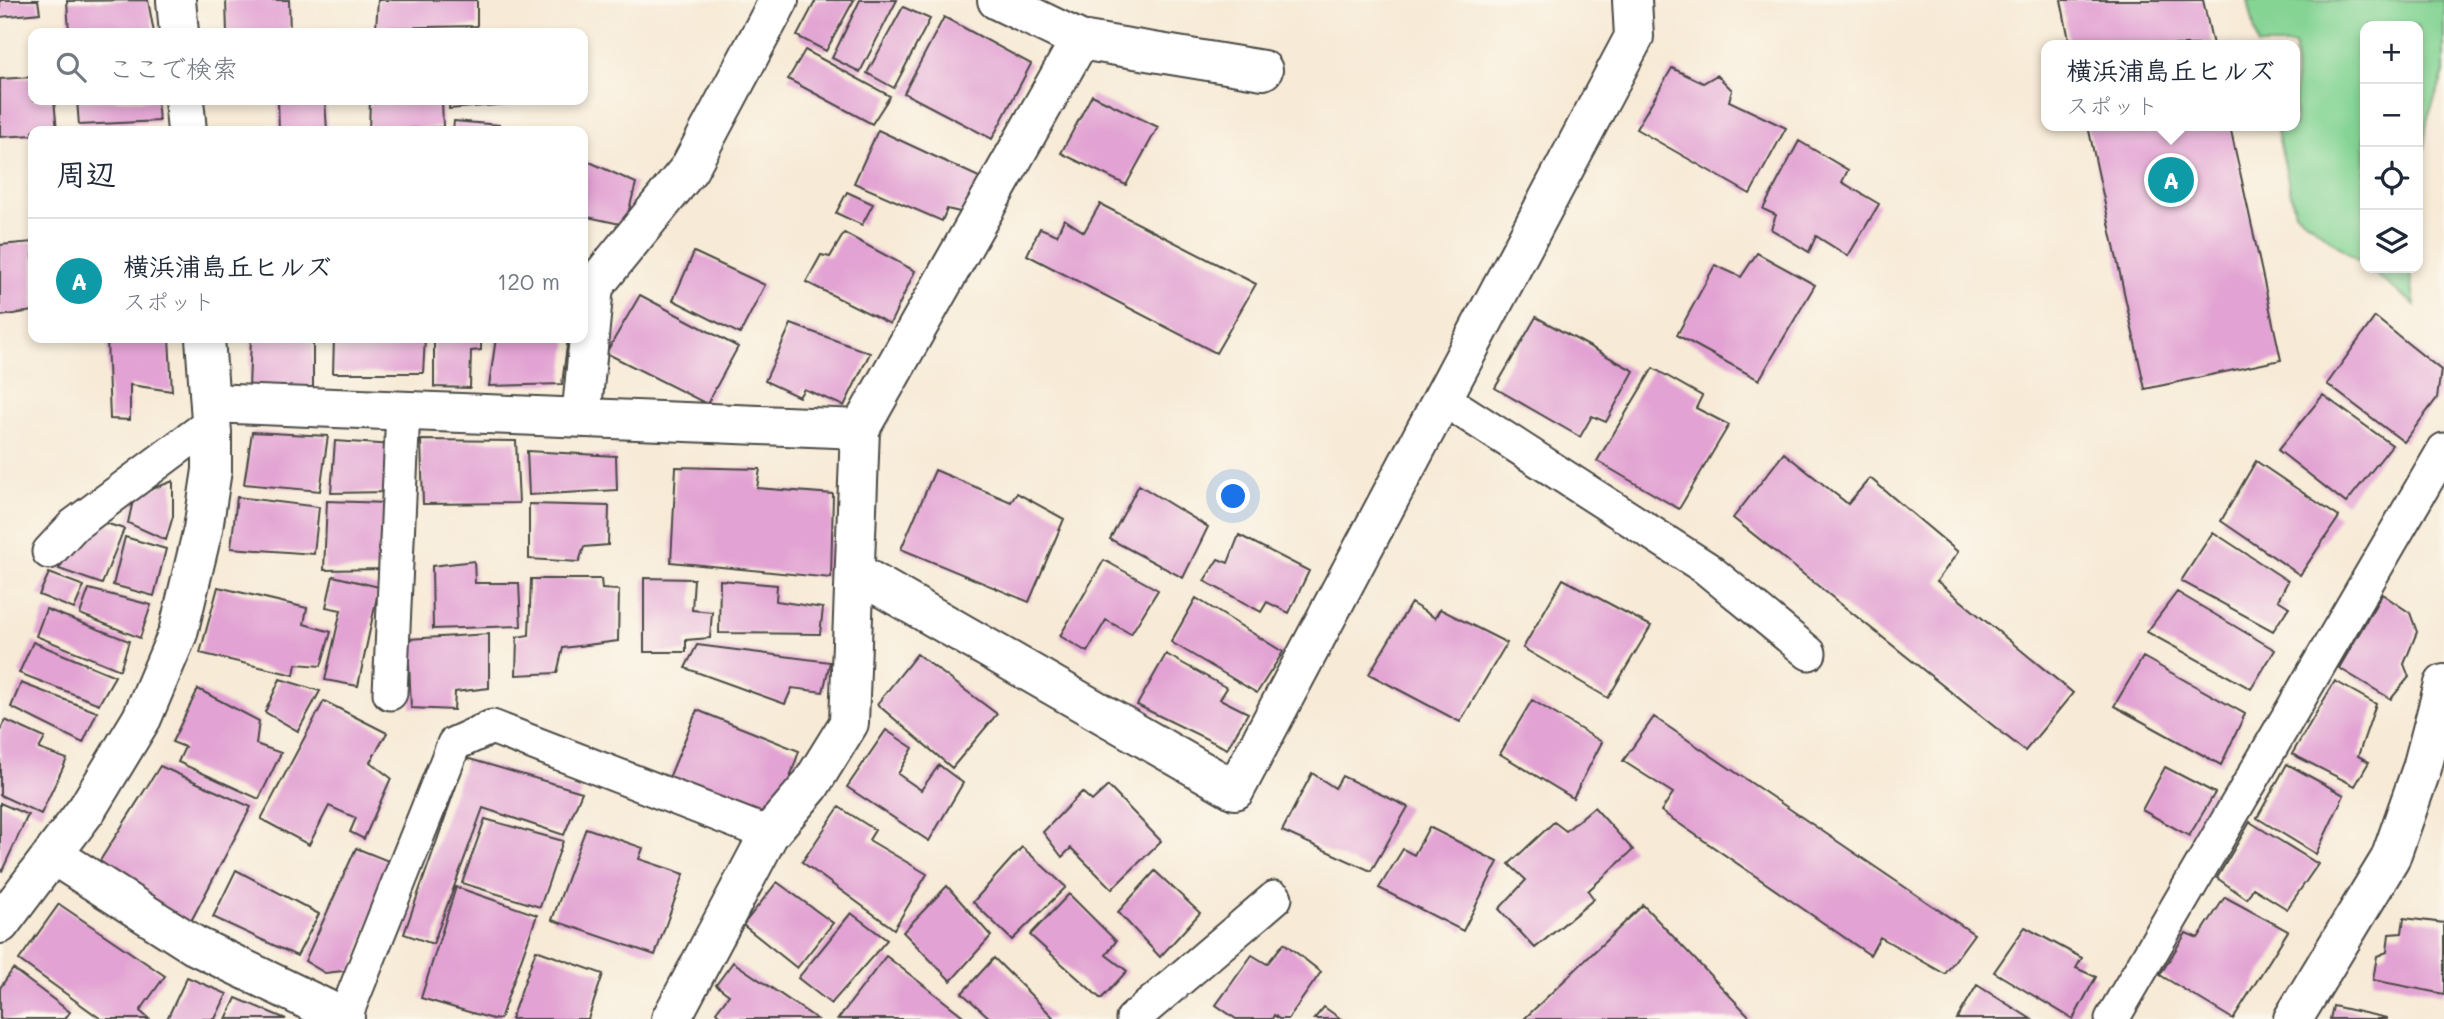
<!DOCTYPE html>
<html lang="ja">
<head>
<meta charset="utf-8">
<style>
	:root { --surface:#fff; --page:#f6f6f7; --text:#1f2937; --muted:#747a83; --line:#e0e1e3; --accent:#2563eb }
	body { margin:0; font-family:Mali,"Klee One",sans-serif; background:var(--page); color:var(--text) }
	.controls { position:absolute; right:21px; top:21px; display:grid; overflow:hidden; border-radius:14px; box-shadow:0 4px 10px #0003 }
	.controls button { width:63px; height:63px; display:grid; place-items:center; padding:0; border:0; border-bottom:2px solid var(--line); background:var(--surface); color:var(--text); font:35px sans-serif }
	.you { position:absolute; left:1234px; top:497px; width:24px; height:24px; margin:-18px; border:5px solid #fff; border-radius:50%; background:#1a73e8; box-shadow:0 0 0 10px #1a73e833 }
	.badge { display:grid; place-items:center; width:46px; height:46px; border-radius:50%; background:var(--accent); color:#fff; font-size:23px; font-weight:700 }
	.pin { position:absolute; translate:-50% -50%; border:4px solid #fff; box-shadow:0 2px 7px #0006 }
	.popup { position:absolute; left:2041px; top:40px; width:259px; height:91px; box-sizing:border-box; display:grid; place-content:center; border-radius:14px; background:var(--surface); filter:drop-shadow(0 2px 5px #0005); font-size:23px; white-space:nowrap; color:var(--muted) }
	.popup b { font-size:26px; color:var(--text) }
	.popup::after { content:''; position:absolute; left:50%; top:100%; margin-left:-14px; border:14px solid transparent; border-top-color:var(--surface) }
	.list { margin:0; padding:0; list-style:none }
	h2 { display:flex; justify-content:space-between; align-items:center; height:91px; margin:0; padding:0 28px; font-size:30px }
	h2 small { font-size:23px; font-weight:400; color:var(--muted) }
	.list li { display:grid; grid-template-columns:46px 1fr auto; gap:21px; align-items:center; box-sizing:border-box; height:126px; padding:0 28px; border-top:2px solid var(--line) }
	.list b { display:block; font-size:26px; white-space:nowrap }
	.list p { margin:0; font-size:23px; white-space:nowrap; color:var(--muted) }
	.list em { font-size:23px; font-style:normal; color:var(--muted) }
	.icon { flex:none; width:38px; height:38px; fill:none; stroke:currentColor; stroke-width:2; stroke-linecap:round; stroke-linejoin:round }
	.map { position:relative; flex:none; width:2444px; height:1019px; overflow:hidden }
	.search { position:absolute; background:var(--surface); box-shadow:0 4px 10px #0003; left:28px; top:28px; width:560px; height:77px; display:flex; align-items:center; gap:18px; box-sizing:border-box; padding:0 24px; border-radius:14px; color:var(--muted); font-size:26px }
	.panel { position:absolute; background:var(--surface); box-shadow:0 4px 10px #0003; left:28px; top:126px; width:560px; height:217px; border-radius:14px }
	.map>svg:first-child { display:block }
	.green { fill:#85d494; stroke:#588060; stroke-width:2 }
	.building { fill:#e2a2d3 }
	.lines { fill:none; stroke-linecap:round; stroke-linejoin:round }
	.service-casing { stroke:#4a4845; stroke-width:37 }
	.minor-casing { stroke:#4a4845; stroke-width:42 }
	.tertiary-casing { stroke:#4a4845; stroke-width:42 }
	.service { stroke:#fff; stroke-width:33 }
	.minor { stroke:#fff; stroke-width:38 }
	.tertiary { stroke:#fff; stroke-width:38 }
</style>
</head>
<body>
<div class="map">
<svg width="2444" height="1019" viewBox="0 0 2444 1019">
	<rect width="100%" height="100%" fill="#fbf7ec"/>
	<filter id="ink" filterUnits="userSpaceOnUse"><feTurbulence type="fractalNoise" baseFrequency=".0143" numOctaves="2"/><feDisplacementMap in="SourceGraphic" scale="14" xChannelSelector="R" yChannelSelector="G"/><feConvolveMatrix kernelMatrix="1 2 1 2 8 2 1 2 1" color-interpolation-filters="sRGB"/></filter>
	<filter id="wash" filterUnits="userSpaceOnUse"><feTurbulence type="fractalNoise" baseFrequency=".00686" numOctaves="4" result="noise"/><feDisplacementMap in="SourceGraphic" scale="28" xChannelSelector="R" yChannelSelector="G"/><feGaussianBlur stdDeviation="1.57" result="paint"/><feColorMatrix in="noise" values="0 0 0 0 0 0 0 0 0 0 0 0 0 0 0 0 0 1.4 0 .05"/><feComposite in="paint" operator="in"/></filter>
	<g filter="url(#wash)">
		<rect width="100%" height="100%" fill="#f7ead6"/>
		<path class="green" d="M2248 0H2444V73L2427 121 2418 194V26H2365V266L2295 212 2276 126H2295V45H2258Z
			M2367 268H2409L2415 305Z"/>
		<g id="blocks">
			<path class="building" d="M0 0H38L40 13 0 17Z
				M148 0 154 33H69L67 1Z
				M226 0H289L290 33H227Z
				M378 0H477V26L376 28Z
				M816 0H854L826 51 797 36Z
				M860 0H897L860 72 832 58Z
				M2061 0H2203L2213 45H2070Z
				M903 7 930 19 894 88 867 73Z
				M944 17 1031 64 992 139 904 93Z
				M805 50 890 96 872 124 788 79Z
				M1672 68 1703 83 1717 75 1732 90 1729 101 1786 128 1750 194 1636 129Z
				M33 77V100H54L57 131H33V135L0 137V79Z
				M1092 95 1158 127 1126 185 1061 153Z
				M77 100H157L159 121 79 125Z
				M278 100H325L327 131H279Z
				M370 100H442L443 127 369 131Z
				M450 100H506L507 104 449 109Z
				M454 121 499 125 498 131H453Z
				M2088 126H2230L2281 360 2145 389Z
				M878 130 981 178 964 213 947 209 942 221 854 183Z
				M1799 141 1848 170 1842 182 1879 204 1848 256 1816 236 1809 252 1771 229 1776 215 1763 209Z
				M583 159 636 183 625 225 583 216Z
				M847 192 873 204 862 225 836 213Z
				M1100 204 1256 284 1216 353 1027 255 1040 228 1057 235 1064 219 1084 232Z
				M844 233 915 271 890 324 806 282 821 255 830 257Z
				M33 242V311L0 316V245Z
				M694 252 765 285 740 334 673 300Z
				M1757 253 1815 285 1759 380 1677 335 1715 265 1741 277Z
				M640 295 738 347 707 404 606 353Z
				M1536 317 1634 371 1606 422 1592 416 1580 437 1495 388Z
				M2375 317 2441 370 2437 398 2404 442 2327 384Z
				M791 324 870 353 844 406 804 389 799 397 765 381Z
				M107 338H169L172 391 130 385V420L110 419Z
				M251 338H313V389L249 388Z
				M334 338H425L423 373H333Z
				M434 338H481V350L471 351 470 388 434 387Z
				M496 338H568L562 384 489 386Z
				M1653 368 1702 396 1696 408 1729 425 1679 509 1597 461Z
				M2323 395 2392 445 2346 503 2278 450Z
				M252 432 328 436 320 491 244 484Z
				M421 440 516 441 519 503 423 504Z
				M335 441 393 445 388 492 331 493Z
				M527 451 616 456 617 490 529 495Z
				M1784 453 1848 504 1870 478 1958 552 1937 581 2073 693 2025 751 1733 518Z
				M2256 461 2339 517 2300 575 2221 521Z
				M676 467 760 469 757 488 833 494 831 578 671 562Z
				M935 470 1011 502 1017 493 1064 519 1029 602 901 549Z
				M173 481V516L166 540 128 523 134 496Z
				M1139 485 1208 527 1183 578 1110 539Z
				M237 497 319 507 314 554 231 548Z
				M327 501 387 503 384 569 324 570Z
				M529 504 609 506 608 545 584 547 579 562 529 559Z
				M102 522 124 529 102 584 59 569 71 547Z
				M2213 532 2288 581 2278 600 2289 607 2273 631 2181 581Z
				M1239 535 1309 571 1289 613 1267 602 1261 612 1204 581 1218 559 1228 563Z
				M125 537 166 549 154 596 113 585Z
				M1104 560 1158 590 1131 634 1106 620 1087 652 1060 636Z
				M474 561 475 583H519L521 626 433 629 432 566Z
				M49 573 84 586 74 609 39 595Z
				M333 576 379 587 358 686 325 680 341 610 326 607Z
				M644 578 694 579 692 610 712 612 710 638 686 640V652H644Z
				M531 579H601L602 589 619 590 618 641 563 648 557 673 516 675 517 637 529 635Z
				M1563 579 1651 626 1608 698 1523 648Z
				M720 580 777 585 776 601 823 608 820 634 719 633Z
				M218 587 307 608 304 624 331 632 321 666 296 664 294 675 200 653Z
				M89 589 151 605 140 638 80 614Z
				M2177 592 2275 650 2251 689 2147 632Z
				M2382 594 2410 613 2417 632 2404 664 2409 677 2391 699 2339 668Z
				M1196 598 1283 652 1257 693 1171 642Z
				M1411 603 1435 618 1440 609 1507 643 1460 722 1369 674Z
				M46 609 129 641 120 670 36 636Z
				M489 634V688L455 692 454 710 411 708 408 639Z
				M33 642 115 676 99 704 19 673Z
				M697 645 830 662 823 692 792 688 785 704 685 668Z
				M917 654 997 714 952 768 877 704Z
				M1166 654 1227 688 1220 699 1248 713 1227 749 1137 705Z
				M2143 657 2245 714 2221 765 2114 706Z
				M280 679 320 691 298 731 265 712Z
				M2335 681 2376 704 2358 756 2369 762 2355 786 2292 754Z
				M21 683 97 712 83 743 11 707Z
				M198 689 259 721 256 744 281 753 259 799 178 762 185 747 172 742Z
				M1532 700 1602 742 1573 798 1500 754Z
				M324 701 387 733 370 762 391 778 364 839 350 832 356 818 329 806 309 845 261 819Z
				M697 710 799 751 787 787 767 816 669 778Z
				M1654 717 1974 934 1945 974 1880 937 1870 955 1661 811 1673 793 1623 761Z
				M5 720 45 738 39 749 67 759 41 814 0 795V731Z
				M886 730 913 748 898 774 921 790 939 765 963 783 929 841 847 787Z
				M466 758 582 792 564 835 483 808 433 944 404 934Z
				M2287 764 2344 795 2316 854 2257 818Z
				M160 766 251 807 190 923 96 867Z
				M2165 767 2215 793 2189 836 2142 810Z
				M1312 773 1335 788 1342 776 1408 807 1371 871 1282 831Z
				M1108 786 1161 841 1112 889 1071 848 1062 857 1043 832 1082 792 1092 801Z
				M0 803 28 815 2 871 0 870Z
				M839 807 875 830 869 840 927 874 894 929 802 862Z
				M1594 807 1633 850 1588 891 1594 899 1535 948 1499 909 1526 880 1509 864 1554 822 1566 831Z
				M485 819 563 841 540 907 462 883Z
				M2250 822 2318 864 2287 909 2253 888 2247 899 2217 878Z
				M1429 827 1498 862 1463 931 1379 888 1403 849 1414 855Z
				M586 828 643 848 639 859 684 874 655 955 552 920Z
				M1022 847 1066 887 1012 940 973 902Z
				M356 848 391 862 352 970 325 973 305 961Z
				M236 870 319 914 297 956 213 917Z
				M1155 871 1200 913 1160 957 1118 912Z
				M777 882 833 923 797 968 743 925Z
				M947 886 991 936 951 981 903 932Z
				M456 887 537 915 500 1019H493L421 998Z
				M1069 894 1116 941 1106 955 1127 971 1101 999 1030 935Z
				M2225 897 2288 931 2233 1019 2160 975 2186 933 2198 938Z
				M59 904 165 976 140 1011 149 1019H101L19 960Z
				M1643 905 1752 1019H1524Z
				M851 913 887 940 831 1004 798 978Z
				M2404 918 2444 923V994L2373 980 2377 956 2387 952 2389 934 2402 933Z
				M2025 927 2082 958 2076 968 2096 977 2073 1019 1994 972Z
				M1284 943 1321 972 1288 1019H1279L1274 1015 1272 1019H1236L1216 1005 1252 955 1267 964Z
				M536 950 603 974 588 1019H511Z
				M886 956 967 1019H838Z
				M994 958 1053 1017 1051 1019H991L962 993Z
				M733 962 817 1019H723L716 1012 729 995 716 985Z
				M13 969 70 1012 65 1019H0V988Z
				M187 977 227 994 215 1019H167Z
				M1977 985 2031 1019H1957Z
				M236 998 286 1019H226Z
				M2333 1006 2387 1018V1019H2330Z
				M1324 1007 1341 1019H1314Z"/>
		</g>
	</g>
	<g filter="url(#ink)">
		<use href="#blocks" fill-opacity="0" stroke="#4a4845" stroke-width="2"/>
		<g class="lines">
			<defs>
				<path id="service" d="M1442 398 1706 568 1809 653
					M49 552 74 525 211 423
					M390 693 403 411
					M344 1019 454 744 492 727 769 834
					M1133 1019 1275 898
					M2112 1019 2444 450"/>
				<path id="minor" d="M997 0 1080 40 1263 70
					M210 403 860 429
					M584 418 582 409 594 286 689 169 779 0
					M855 572 1235 790 1634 37 1632 0
					M53 855 194 945 345 1018
					M671 1019 769 834 810 786 849 723 860 429 1080 40
					M2293 1019 2390 859 2422 768 2444 684"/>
				<path id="tertiary" d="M176 0 179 33
					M184 100 187 131
					M0 924 87 809 142 718 178 633 203 529 212 470V433L205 338"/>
			</defs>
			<use href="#service" class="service-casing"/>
			<use href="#minor" class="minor-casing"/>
			<use href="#tertiary" class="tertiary-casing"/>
			<use href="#service" class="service"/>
			<use href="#minor" class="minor"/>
			<use href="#tertiary" class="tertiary"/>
		</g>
	</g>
</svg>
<div class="controls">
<button>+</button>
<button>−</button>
<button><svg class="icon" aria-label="locate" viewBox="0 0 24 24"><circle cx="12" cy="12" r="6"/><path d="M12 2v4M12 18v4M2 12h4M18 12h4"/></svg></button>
<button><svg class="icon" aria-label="layers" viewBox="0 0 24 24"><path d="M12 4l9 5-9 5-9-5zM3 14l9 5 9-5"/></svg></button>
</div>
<div class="you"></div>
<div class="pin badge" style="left:2171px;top:180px;background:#0f9aa8">A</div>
<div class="popup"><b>横浜浦島丘ヒルズ</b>スポット</div>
<div class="search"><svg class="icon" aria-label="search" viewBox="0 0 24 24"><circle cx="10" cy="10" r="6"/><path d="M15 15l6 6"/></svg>ここで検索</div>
<section class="panel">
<h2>周辺<small></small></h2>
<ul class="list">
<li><span class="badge" style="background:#0f9aa8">A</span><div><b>横浜浦島丘ヒルズ</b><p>スポット</p></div><em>120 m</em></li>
</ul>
</section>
</div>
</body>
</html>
